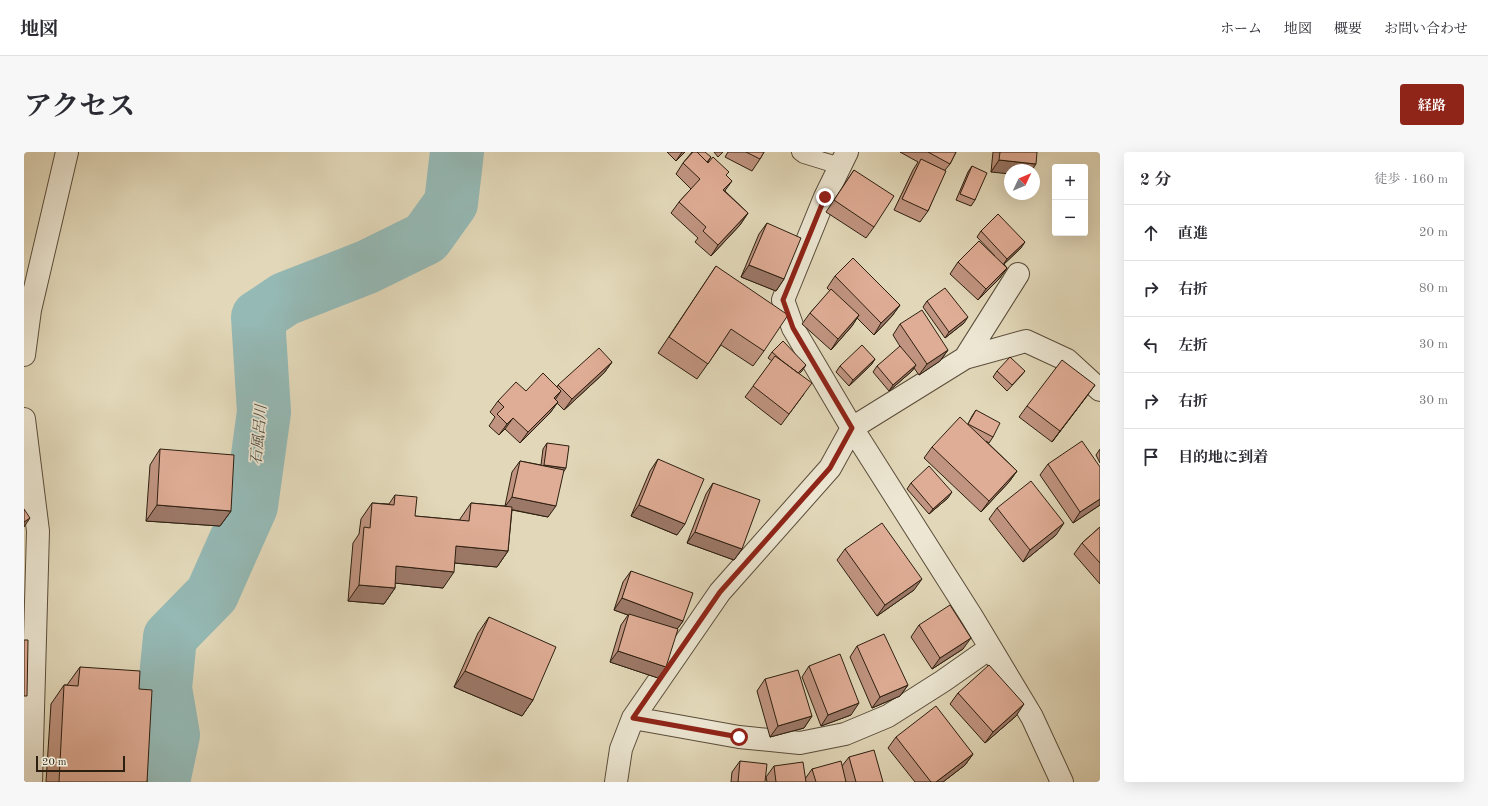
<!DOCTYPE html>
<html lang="ja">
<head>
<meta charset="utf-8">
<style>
	:root { --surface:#fff; --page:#f7f7f7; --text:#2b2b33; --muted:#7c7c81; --line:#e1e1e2; --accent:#8f2418 }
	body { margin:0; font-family:"Old Standard TT","Noto Serif JP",serif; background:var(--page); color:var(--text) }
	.controls { position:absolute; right:12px; top:12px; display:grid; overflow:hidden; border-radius:4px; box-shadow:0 4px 16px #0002 }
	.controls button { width:36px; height:36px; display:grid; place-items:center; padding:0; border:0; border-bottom:1px solid var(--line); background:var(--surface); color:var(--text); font:20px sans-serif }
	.compass { position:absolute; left:980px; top:12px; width:36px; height:36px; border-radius:50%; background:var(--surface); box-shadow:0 4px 16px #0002; rotate:46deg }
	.scale { position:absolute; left:12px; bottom:10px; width:89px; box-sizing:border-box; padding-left:4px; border:2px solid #2d1f10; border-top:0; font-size:11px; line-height:14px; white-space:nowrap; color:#2d1f10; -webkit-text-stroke:3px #ece6d2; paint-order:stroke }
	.stop { position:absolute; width:12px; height:12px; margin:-9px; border:3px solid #8f2418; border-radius:50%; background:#fff }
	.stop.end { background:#8f2418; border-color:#fff; box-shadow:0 1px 4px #0008 }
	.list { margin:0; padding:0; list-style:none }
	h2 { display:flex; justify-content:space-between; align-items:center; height:52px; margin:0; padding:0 16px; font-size:17px }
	h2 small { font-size:13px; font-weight:400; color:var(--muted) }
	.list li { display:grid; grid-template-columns:26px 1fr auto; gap:12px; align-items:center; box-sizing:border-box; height:56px; padding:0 16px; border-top:1px solid var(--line) }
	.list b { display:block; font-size:15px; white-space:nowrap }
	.list em { font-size:13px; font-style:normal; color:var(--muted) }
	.icon { flex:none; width:22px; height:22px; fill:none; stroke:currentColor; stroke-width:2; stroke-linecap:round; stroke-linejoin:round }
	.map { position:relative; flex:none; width:1076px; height:630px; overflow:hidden; border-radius:4px }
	header { display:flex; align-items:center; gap:24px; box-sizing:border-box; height:56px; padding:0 20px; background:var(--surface); border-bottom:1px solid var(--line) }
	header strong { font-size:19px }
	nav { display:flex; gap:22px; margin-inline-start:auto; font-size:14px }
	.intro { display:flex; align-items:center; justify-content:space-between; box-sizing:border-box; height:96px; padding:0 24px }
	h1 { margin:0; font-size:28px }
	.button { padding:10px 18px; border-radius:4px; background:var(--accent); color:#fff; font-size:14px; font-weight:700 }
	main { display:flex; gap:24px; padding:0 24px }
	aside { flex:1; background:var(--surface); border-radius:4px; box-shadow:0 4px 16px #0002 }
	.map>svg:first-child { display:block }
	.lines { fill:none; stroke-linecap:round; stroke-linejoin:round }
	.river { stroke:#95b9b5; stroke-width:54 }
	.service-casing { stroke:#5a4d3a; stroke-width:18 }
	.minor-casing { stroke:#5a4d3a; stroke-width:24 }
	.service { stroke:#ece6d2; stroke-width:16 }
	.minor { stroke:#ece6d2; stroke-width:22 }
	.wall { fill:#c09480; stroke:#2d1f10 }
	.shaded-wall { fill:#9c7868; stroke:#2d1f10 }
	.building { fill:#dfac95; stroke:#2d1f10 }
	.route { stroke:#8f2418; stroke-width:5 }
	.labels { text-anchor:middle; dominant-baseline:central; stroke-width:3.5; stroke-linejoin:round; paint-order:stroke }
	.water-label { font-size:15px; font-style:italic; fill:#4c4d42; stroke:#ece6d2 }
</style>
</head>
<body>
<header>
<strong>地図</strong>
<nav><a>ホーム</a><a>地図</a><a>概要</a><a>お問い合わせ</a></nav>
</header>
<div class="intro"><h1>アクセス</h1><a class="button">経路</a></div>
<main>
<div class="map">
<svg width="1076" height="630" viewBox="0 0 1076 630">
	<rect width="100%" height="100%" fill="#e2d8b9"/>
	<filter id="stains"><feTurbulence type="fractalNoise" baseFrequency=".005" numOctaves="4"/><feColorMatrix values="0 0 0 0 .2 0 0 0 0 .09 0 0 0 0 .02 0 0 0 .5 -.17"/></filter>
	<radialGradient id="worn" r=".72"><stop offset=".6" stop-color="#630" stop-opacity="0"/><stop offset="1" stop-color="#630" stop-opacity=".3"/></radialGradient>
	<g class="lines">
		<path class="river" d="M139 630 149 583 141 536 146 485 188 442 227 354 240 260 234 165 261 147 343 115 402 86 427 51 433 0"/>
		<defs>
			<path id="service" d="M776 0 780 3 816 14"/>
			<path id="minor" d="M823 0 801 45 759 148 769 176 828 276 948 465 1008 565 1038 630
				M0 203 6 158 43 0
				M941 206 994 122
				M0 267 14 379 7 630
				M609 566 715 585 776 591 821 582 864 564 919 529 966 496
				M592 630 597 597 609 566 696 440 806 316 828 276 941 206 1002 189 1043 208 1076 238"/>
		</defs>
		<use href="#service" class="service-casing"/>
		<use href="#minor" class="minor-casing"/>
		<use href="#service" class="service"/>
		<use href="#minor" class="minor"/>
	</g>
	<path class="wall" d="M643 0H661L652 9Z
		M668 0 687 5 684 10 702 23 701 39 724 61 716 73 687 104 671 90 674 86 647 61 655 50 667 37 652 22 659 11Z
		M690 0H699L694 5Z
		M704 0H740L736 7 728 19 701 5Z
		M876 0H932L926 12 921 18 904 59 896 70 870 58 889 18 894 10Z
		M969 0H1013L967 20Z
		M948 14 951 48 947 54 932 48 944 20Z
		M830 18 850 75 842 86 802 60Z
		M743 71 760 127 752 139 717 125 735 82Z
		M957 79 997 96 980 112 983 116 975 127 954 148 926 122 934 110 971 104 953 85Z
		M692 114 740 199 729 214 697 193 673 227 634 201Z
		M811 124 876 153 868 164 850 183 833 166 828 174 807 198 778 172 786 161 806 139 803 136Z
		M903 149 940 171 921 186 899 155Z
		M876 172 924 198 916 209 895 223 890 216 888 219 865 239 849 220 853 214 877 196 869 183Z
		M748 200 778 219 775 222 780 242 757 273 721 245 748 209 744 206Z
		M851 207 847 213 825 234 812 220 816 214Z
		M588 210 580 221 540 258 533 251 526 261 496 291 481 277 475 283 465 274 471 265 466 260 474 249 502 239 533 235 534 233Z
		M973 219H1001L996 225 983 239 969 225Z
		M1063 244 1028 290 995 265 1003 254Z
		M952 258 969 285 965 291 962 289 993 319 985 330 957 360 900 306 908 295 944 272 948 264Z
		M523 291 539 319 524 365 488 358 484 399 473 415 430 411 419 436 371 431V436L360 452 324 449 329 391 335 382 337 367 348 351 365 352 371 343 391 364 436 368V367L447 351 481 354 488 320 496 309 517 313 519 297Z
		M136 297 207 359 196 374 122 369 126 313Z
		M1076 297V311L1072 303Z
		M634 307 653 383 607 364 626 319Z
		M1024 312 1076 353 1049 371 1016 323Z
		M689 331 718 397 710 408 663 391 682 342Z
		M887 331 924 346 905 362 883 337Z
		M973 356 1032 383 999 410 965 367Z
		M1076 375V432L1050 402 1058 391Z
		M821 397 890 438 853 464 813 408Z
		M607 419 659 469 653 477 634 526 586 510 597 473 604 463 590 458 599 430Z
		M465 465 509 548 498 564 430 535 454 481Z
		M895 473 939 497 908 517 887 485Z
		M833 494 884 533 876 544 848 556 826 505Z
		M785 514 827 563 797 574 778 525Z
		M56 515 115 537 123 630H22L27 552 40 533H43Z
		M741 527 788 564 780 576 746 585 733 539Z
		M934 541 992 564 961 591 926 552Z
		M872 585 949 602 941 613 919 630H891L864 596Z
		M825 605 859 630H743L742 625 750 614 781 627 788 617 818 614Z
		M716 609 741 630H707L708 620Z"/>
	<path class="shaded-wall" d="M658 0H661L652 9Z
		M975 8 1012 12 1008 18H986V22L967 20Z
		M708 29 700 40 699 38Z
		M724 61 716 73 687 104 694 93Z
		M1001 90 997 96 979 113 983 107Z
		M725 113 760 127 752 139 717 125Z
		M983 116 975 127 954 148 962 137Z
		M876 153 868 164 850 183 857 171Z
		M835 163 828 174 807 198 814 187Z
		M944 165 940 171 921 186 925 180Z
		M924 198 916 209 895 223 903 212Z
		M851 207 847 213 825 234 829 228Z
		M588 210 580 221 540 258 548 247Z
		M782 213 778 219 768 229 772 223Z
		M892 213 888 219 865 239 869 233Z
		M1071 233 1063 244 1028 290 1036 279Z
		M537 239 529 251 530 246Z
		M534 250 526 261 496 291 504 280Z
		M489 266 481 277 475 283 483 272Z
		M520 313 542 316 538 322 516 318Z
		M993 319 985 330 957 360 965 349Z
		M928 340 924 346 905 362 909 357Z
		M488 345 532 354 524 365 480 356Z
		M1076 347V353L1049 371 1056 360Z
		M133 353 207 359 196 374 122 369Z
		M615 353 661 372 653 383 607 364Z
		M6 366 0 375V370Z
		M1040 371 1032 383 999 410 1006 398Z
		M671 380 718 397 710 408 663 391Z
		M432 394 484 399 473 415 421 410Z
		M372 414 430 420 419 436 361 430Z
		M898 427 890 438 853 464 861 453Z
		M335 433 371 436 360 452 324 449Z
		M598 446 659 469 651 480 590 458Z
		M947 486 939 497 908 517 916 506Z
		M594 499 642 515 634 526 586 510Z
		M441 519 509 548 498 564 430 535Z
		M884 533 876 544 848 556 856 545Z
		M835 551 827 563 797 574 804 563Z
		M1000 552 992 564 961 591 969 580Z
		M788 564 780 576 746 585 754 574Z
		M949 602 941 613 919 630H912Z"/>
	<path class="building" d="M669 0H673L684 11 689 5 705 20 702 23 708 29 699 38 724 61 694 93 679 79 682 75 655 50 676 27 659 11Z
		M673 0H681L687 5 683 10Z
		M722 0H740L736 7Z
		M904 0H932L926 12Z
		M976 0H1013L1012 12 975 8Z
		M897 7 922 19 904 59 878 47Z
		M948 14 963 21 951 48 936 42Z
		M830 18 870 44 850 75 810 48Z
		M974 62 1001 90 983 107 957 79Z
		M743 71 777 86 760 127 725 113Z
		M955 89 983 116 962 137 934 110Z
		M829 106 876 153 857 171 811 124Z
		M692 114 764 163 740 199 707 177 684 212 645 185Z
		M921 136 944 165 925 180 903 149Z
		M807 137 835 163 814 187 786 161Z
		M898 158 924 198 903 212 876 172Z
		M759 189 782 213 774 221 757 208 748 200Z
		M838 193 851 207 829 228 816 214Z
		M876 194 892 213 869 233 853 214Z
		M575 196 588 210 548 247 534 233Z
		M751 204 788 231 765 262 729 234Z
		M986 205 1001 219 988 233 973 219Z
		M1038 208 1071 233 1036 279 1003 254Z
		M519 221 537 239 530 246 534 250 504 280 489 266 483 272 473 262 480 255 474 249 492 230 502 239Z
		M952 258 976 271 969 285 944 272Z
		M936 265 993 319 965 349 908 295Z
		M1058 289 1076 315V347L1056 360 1024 312Z
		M523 291 545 294 542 316 520 313Z
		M136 297 210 303 207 359 133 353Z
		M634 307 680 327 661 372 615 353Z
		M496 309 540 318 532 354 488 345Z
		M905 314 928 340 909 357 887 331Z
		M1007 329 1040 371 1006 398 973 356Z
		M689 331 736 348 718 397 671 380Z
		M371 343 393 345 391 364 445 369 447 351 488 355 484 399 432 394 430 420 372 414 371 436 335 433 340 375 346 376 348 351 370 353Z
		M0 357 6 366 0 370Z
		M858 371 898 427 861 453 821 397Z
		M1076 375V411L1058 391Z
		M607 419 669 441 659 469 598 446Z
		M926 453 947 486 916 506 895 473Z
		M605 462 654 477 642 515 594 499Z
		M465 465 532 495 509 548 441 519Z
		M860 482 884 533 856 545 833 494Z
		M0 488H4L3 544H0Z
		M816 502 835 551 804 563 785 514Z
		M965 513 1000 552 969 580 934 541Z
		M56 515 116 519 115 537 128 538 123 630H35L40 533 54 534Z
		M774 518 788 564 754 574 741 527Z
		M912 554 949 602 912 630H907L872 585Z
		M850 598 859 630H832L825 605Z
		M716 609 743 612 741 630H714Z
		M817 609 822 630H792L788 617Z
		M779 610 782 630H752L750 614Z"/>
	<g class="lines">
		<path class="route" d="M715 585 609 566 696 440 806 316 828 276 769 176 759 148 801 45"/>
	</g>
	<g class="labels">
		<g class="water-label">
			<text transform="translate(236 283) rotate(-85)">石風呂川</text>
		</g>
	</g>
	<rect width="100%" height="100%" filter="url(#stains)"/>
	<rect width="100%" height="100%" fill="url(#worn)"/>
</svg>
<div class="controls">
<button>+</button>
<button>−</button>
</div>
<svg class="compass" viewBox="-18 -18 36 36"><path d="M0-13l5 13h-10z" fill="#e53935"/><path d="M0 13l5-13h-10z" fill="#7c7c81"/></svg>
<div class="scale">20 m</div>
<div class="stop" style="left:715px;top:585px"></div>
<div class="stop end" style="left:801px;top:45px"></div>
</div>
<aside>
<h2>2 分<small>徒歩 · 160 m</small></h2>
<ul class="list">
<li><svg class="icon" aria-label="ahead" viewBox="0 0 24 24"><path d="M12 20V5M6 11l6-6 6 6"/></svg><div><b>直進</b></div><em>20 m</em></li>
<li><svg class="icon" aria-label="right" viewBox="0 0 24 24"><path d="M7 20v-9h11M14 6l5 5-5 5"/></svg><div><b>右折</b></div><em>80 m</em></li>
<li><svg class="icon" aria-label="left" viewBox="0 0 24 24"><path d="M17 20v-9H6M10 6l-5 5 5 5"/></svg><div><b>左折</b></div><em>30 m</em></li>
<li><svg class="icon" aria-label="right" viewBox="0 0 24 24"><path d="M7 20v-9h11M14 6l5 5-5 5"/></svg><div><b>右折</b></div><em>30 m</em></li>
<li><svg class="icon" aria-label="arrive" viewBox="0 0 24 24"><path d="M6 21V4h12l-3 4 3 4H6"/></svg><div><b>目的地に到着</b></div></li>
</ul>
</aside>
</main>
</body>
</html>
